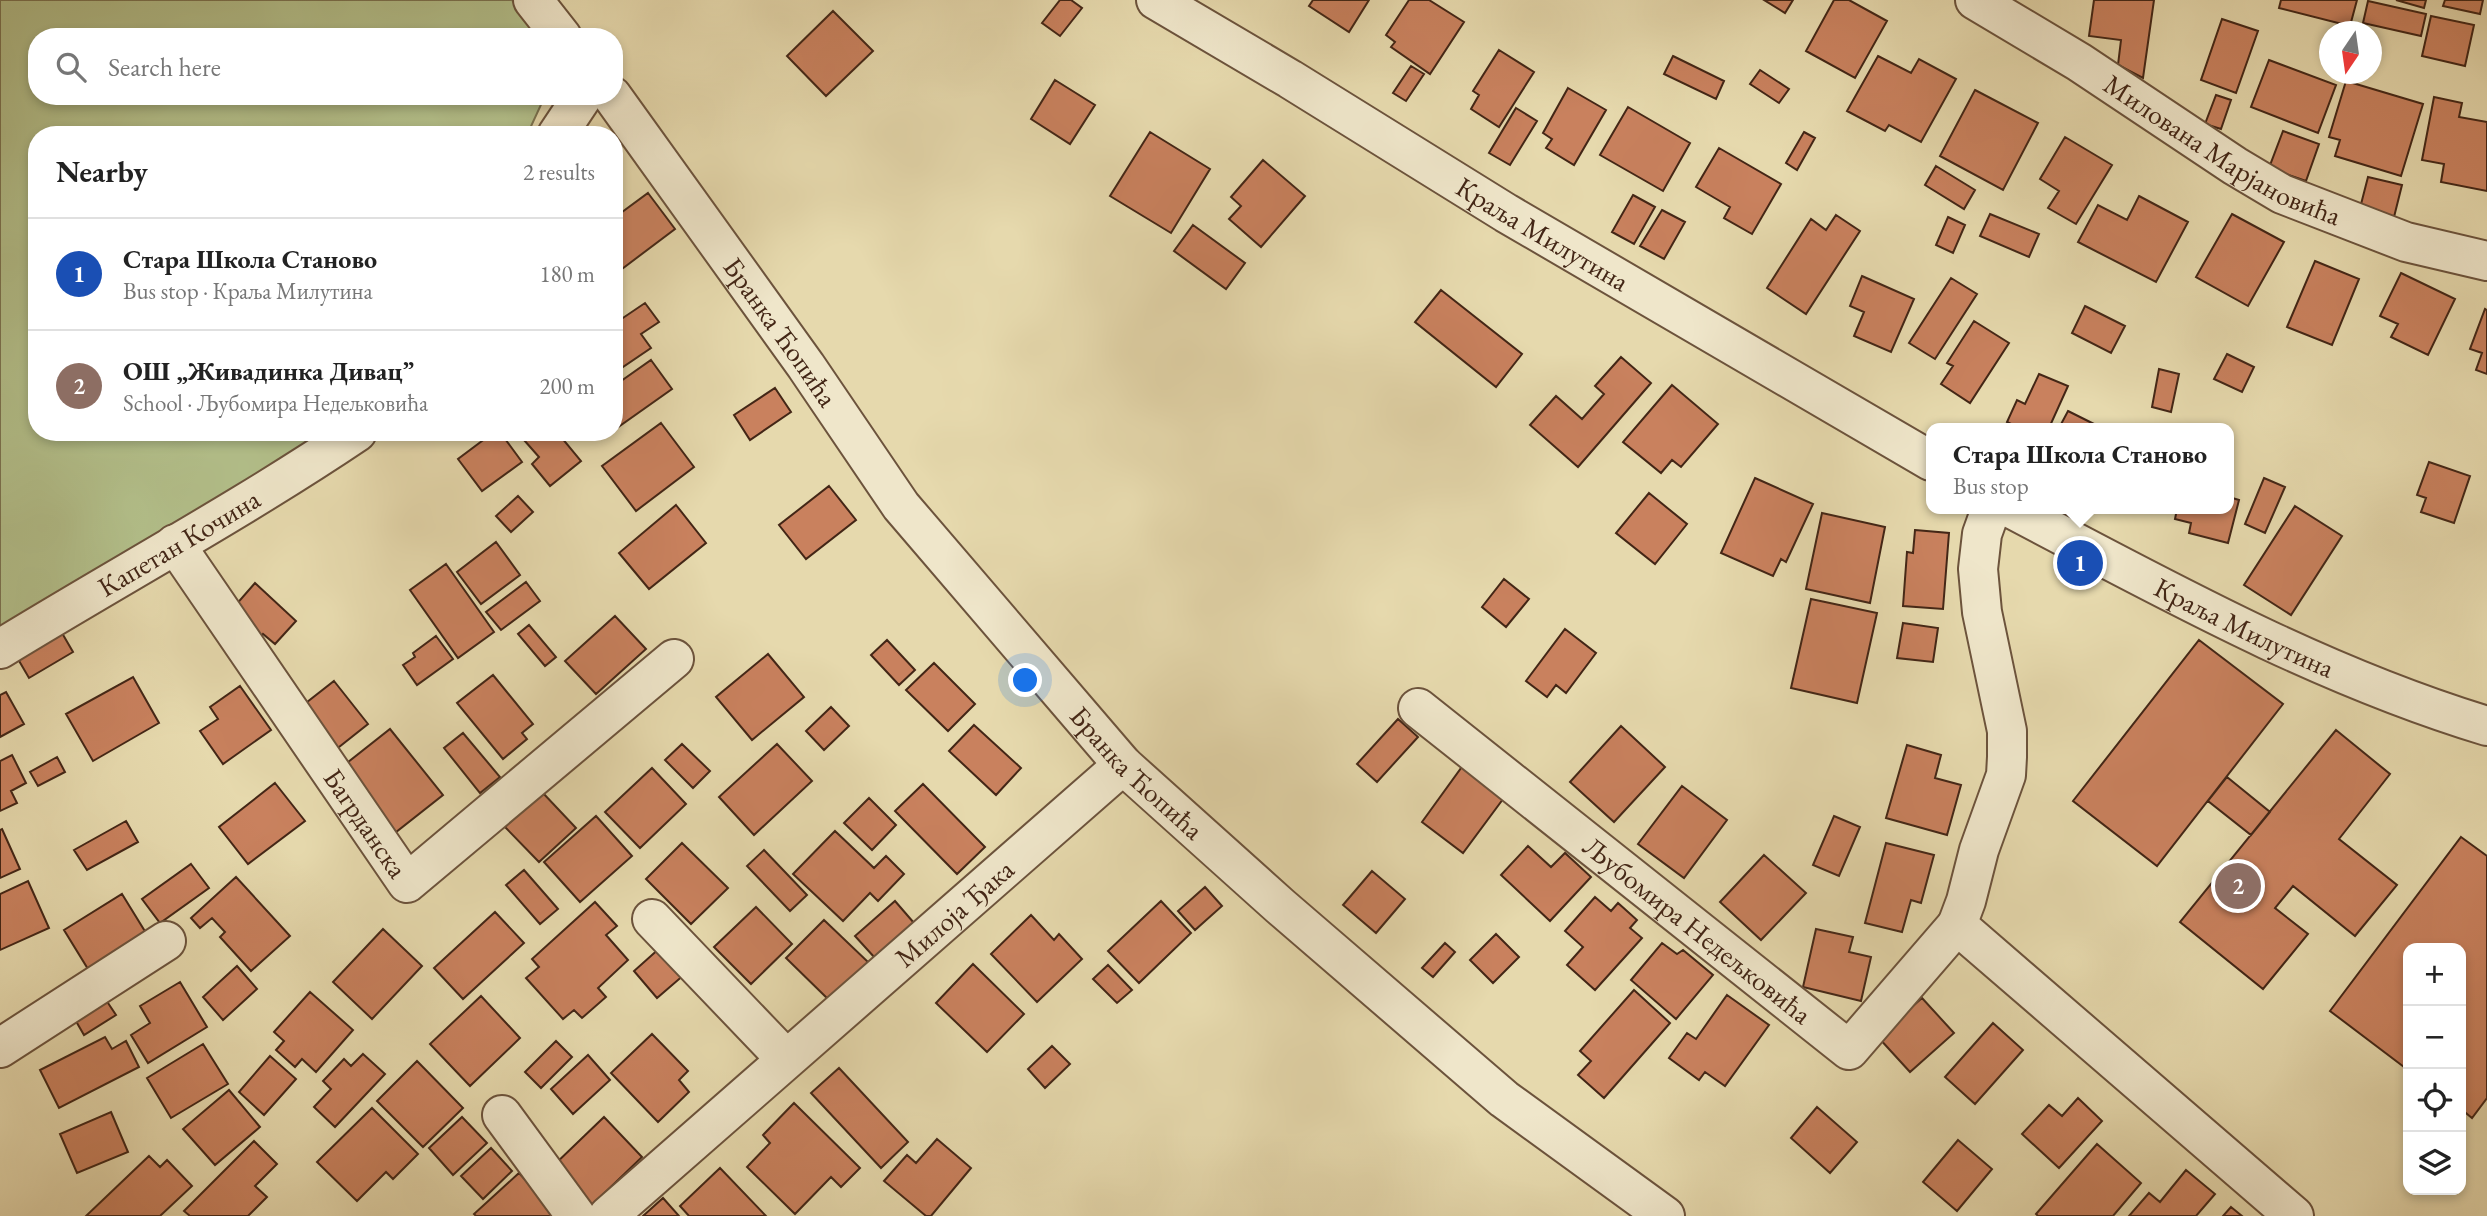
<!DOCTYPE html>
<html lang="en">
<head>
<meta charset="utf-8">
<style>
	:root { --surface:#fff; --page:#f2f2f2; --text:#222; --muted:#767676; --line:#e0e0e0; --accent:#111827 }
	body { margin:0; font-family:"EB Garamond",serif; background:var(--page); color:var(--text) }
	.controls { position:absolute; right:21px; bottom:21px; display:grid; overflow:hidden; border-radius:14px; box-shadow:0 4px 10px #0003 }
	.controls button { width:63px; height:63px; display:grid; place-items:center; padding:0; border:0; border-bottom:2px solid var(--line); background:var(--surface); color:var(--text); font:35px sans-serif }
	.compass { position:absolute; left:2319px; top:21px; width:63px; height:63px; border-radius:50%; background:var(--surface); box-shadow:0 4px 10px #0003; rotate:193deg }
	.you { position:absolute; left:1026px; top:681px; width:24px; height:24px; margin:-18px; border:5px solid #fff; border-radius:50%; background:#1a73e8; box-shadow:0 0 0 10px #1a73e833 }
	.badge { display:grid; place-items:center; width:46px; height:46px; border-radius:50%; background:var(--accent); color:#fff; font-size:23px; font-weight:700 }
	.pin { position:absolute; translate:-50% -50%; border:4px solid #fff; box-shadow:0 2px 7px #0006 }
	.popup { position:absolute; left:1926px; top:423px; width:308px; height:91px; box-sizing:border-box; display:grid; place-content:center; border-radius:14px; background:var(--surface); filter:drop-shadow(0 2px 5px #0005); font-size:23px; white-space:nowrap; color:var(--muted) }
	.popup b { font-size:26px; color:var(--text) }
	.popup::after { content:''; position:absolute; left:50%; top:100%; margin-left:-14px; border:14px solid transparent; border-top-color:var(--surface) }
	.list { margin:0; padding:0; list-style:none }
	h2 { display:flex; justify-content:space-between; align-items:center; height:91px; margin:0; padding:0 28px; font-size:30px }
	h2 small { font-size:23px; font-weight:400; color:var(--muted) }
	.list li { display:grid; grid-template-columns:46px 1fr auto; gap:21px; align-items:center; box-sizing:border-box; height:112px; padding:0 28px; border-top:2px solid var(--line) }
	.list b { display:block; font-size:26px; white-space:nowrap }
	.list p { margin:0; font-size:23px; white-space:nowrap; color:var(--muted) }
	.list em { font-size:23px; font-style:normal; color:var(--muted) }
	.icon { flex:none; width:38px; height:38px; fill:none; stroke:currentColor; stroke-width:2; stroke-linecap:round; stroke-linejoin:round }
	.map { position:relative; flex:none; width:2487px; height:1216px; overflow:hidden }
	.search { position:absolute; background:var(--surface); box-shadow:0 4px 10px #0003; left:28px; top:28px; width:595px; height:77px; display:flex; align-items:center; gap:18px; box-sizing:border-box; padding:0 24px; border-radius:28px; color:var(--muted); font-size:26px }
	.panel { position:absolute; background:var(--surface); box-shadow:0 4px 10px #0003; left:28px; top:126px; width:595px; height:315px; border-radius:28px }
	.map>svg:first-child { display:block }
	.green { fill:#b3c08b; stroke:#7b7350; stroke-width:2 }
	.building { fill:#c9815e; stroke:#432616; stroke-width:2 }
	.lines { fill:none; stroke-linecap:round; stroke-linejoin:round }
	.minor-casing { stroke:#6c533c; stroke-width:42 }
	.minor { stroke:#efe6ca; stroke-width:38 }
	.labels { text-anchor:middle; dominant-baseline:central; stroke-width:5; stroke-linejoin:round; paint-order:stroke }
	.street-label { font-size:28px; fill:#432616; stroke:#efe6ca }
</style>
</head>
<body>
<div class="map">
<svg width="2487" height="1216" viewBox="0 0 2487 1216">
	<rect width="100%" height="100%" fill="#e6d9ad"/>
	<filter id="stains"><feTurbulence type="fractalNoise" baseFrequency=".00286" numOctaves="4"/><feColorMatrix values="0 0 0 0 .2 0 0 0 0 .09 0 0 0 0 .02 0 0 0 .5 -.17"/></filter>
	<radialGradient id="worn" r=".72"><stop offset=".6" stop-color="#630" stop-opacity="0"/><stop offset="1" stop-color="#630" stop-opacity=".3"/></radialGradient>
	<path class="green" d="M0 0H512L529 25 532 37H37V96H545L527 135H37V432H327L0 639Z"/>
	<path class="building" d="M1060 0H1071L1082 8 1060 36 1042 23Z
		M1313 0H1369L1349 32 1309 6Z
		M1409 0H1429L1464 22 1430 74 1391 47 1395 42 1386 35Z
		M1764 0H1793L1785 13Z
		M1834 0H1849L1887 21 1855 78 1806 51Z
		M2094 0H2154L2143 78 2118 65 2121 40 2089 36Z
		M2281 0H2357L2350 26 2279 8Z
		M2396 0H2426L2424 8Z
		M2445 0H2483L2480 14 2443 6Z
		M2368 1 2426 14 2421 36 2363 23Z
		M833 11 873 51 826 96 787 56Z
		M2431 16 2474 25 2465 66 2422 56Z
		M2222 19 2258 31 2236 93 2201 80Z
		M1499 50 1534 72 1499 127 1471 109 1479 95 1473 91Z
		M1673 56 1724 81 1716 99 1664 74Z
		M1878 56 1911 73 1919 59 1956 79 1921 142 1889 125 1885 131 1847 111Z
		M2269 60 2336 85 2318 133 2251 107Z
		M1411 66 1424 74 1406 101 1393 93Z
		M1760 70 1789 89 1779 103 1750 84Z
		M1055 80 1095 105 1070 144 1031 119Z
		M2346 81 2423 104 2401 176 2335 156 2340 140 2329 137Z
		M1568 88 1606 110 1574 165 1546 148 1552 139 1543 133Z
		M1975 90 2038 123 2003 190 1940 156Z
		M2216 95 2231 100 2221 129 2205 124Z
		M2434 97 2462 103 2459 117 2487 122V191L2441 182 2444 164 2422 160Z
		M1628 107 1690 143 1663 191 1600 155Z
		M1516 108 1537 121 1510 165 1489 153Z
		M2283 131 2319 144 2306 181 2269 168Z
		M1150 132 1210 169 1171 233 1110 196Z
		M1804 132 1815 138 1797 170 1786 163Z
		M2065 137 2112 165 2076 224 2048 208 2059 191 2040 179Z
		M1719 148 1781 184 1752 234 1724 218 1730 207 1696 187Z
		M1263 160 1305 196 1261 247 1229 219 1241 206 1231 197Z
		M1936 166 1975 190 1964 209 1925 185Z
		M2368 177 2402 185 2393 221 2359 212Z
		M648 193 675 229 614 275V218Z
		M1633 195 1655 207 1634 244 1612 232Z
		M2139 196 2188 222 2156 282 2078 242 2098 205 2127 220Z
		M1662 210 1685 222 1664 259 1640 246Z
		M1990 214 2039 234 2029 257 1980 236Z
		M2232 214 2284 242 2248 306 2196 277Z
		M1836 215 1860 231 1806 314 1767 288 1811 219 1826 230Z
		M1948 217 1965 225 1953 253 1936 245Z
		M1193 225 1245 263 1226 289 1174 251Z
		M2315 261 2359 279 2332 345 2287 327Z
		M2401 273 2455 299 2428 355 2391 337 2398 324 2380 316Z
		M1862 276 1914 299 1891 352 1854 336 1864 312 1850 306Z
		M1951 278 1977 294 1935 359 1909 343Z
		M1441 290 1522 354 1496 387 1415 322Z
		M645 303 659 322 641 334 651 348 614 373V324Z
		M2085 306 2125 326 2111 353 2072 333Z
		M2485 309 2487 310V374L2476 370 2482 353 2470 349Z
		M1974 321 2009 343 1970 403 1941 384 1953 366 1947 363Z
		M2227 354 2254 367 2242 392 2214 379Z
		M1621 357 1651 383 1578 467 1530 425 1556 396 1582 419 1604 394 1595 386Z
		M651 360 672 389 614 430V386Z
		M2159 369 2179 374 2171 412 2152 407Z
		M2039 374 2068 386 2049 428H2011L2013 425 2007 422 2017 400 2025 404Z
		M1672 385 1718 424 1681 467 1672 460 1661 473 1623 442Z
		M775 388 791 412 750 440 734 415Z
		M2068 411 2102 428H2059Z
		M661 423 694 467 636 511 602 466Z
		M494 432H500L522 462 482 491 458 459Z
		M533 432H557L581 461 550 486 532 464 539 457 524 440Z
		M2429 462 2470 476 2454 523 2421 512 2426 498 2417 495Z
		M1755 478 1813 504 1786 562 1781 559 1773 576 1721 553Z
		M2264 478 2285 487 2265 533 2245 524Z
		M829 486 856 520 806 559 779 525Z
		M1649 493 1687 524 1655 564 1616 533Z
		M518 496 533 512 511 532 496 516Z
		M2229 497 2239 500 2228 543 2189 533 2191 523 2175 519 2177 509H2229Z
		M676 505 706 543 649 589 619 553Z
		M2295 506 2342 536 2291 615 2244 585Z
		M1822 513 1885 527 1870 603 1806 589Z
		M1915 530 1949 533 1943 609 1903 606 1907 552 1913 553Z
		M496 542 520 575 481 604 457 572Z
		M446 564 494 632 458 658 410 590Z
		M1504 579 1529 599 1506 627 1482 607Z
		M526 582 540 601 501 630 486 612Z
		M255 583 296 621 275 644 263 634 259 639 234 607Z
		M1811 599 1877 613 1857 703 1791 688Z
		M615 616 646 649 596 694 565 661Z
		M1903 623 1938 628 1933 662 1897 658Z
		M529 625 556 657 545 666 518 634Z
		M1565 629 1596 653 1566 693 1556 685 1547 697 1526 681Z
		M62 633 73 652 29 678 18 659Z
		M436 636 453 659 417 685 403 665 415 657 413 653Z
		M887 640 915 670 899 685 871 655Z
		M2199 640 2283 704 2157 866 2073 801Z
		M768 654 804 697 752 740 716 697Z
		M934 663 975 704 948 731 906 690Z
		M493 675 533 724 522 733 527 739 503 759 457 703Z
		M133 677 159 723 93 761 66 714Z
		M334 681 368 724 329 755 302 706Z
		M240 686 271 730 223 764 200 731 218 719 210 707Z
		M6 692 24 724 0 737V695Z
		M831 707 849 726 824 750 806 731Z
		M1398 719 1418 737 1377 782 1357 764Z
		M974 725 1021 768 996 795 949 751Z
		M1621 726 1665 767 1614 822 1570 782Z
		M390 729 443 795 391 836 338 770Z
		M2336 730 2390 774 2339 839 2397 885 2355 936 2293 886 2275 908 2308 934 2263 989 2180 922Z
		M463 733 500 777 480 793 444 748Z
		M682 744 710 771 693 788 665 760Z
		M777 744 812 781 754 835 719 797Z
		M1907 745 1941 755 1935 778 1961 785 1947 835 1886 818Z
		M12 755 26 783 11 791 17 803 0 811V761Z
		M57 757 65 772 38 786 30 772Z
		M1464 764 1506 795 1463 853 1422 822Z
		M652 768 686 804 640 848 605 812Z
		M2227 777 2270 812 2251 835 2208 801Z
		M275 783 305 821 248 864 219 827Z
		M923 784 985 847 957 874 895 811Z
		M1682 786 1727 820 1684 878 1638 844Z
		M542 792 576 828 539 862 505 827Z
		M869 798 896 825 872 850 844 823Z
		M596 816 632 856 580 902 544 862Z
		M1834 816 1860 827 1839 876 1813 865Z
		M126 821 138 842 87 870 74 850Z
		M2 829 20 869 0 878V830Z
		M835 831 874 868 886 856 904 874 878 901 870 893 843 921 793 874Z
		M2461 837 2487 856V1098L2472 1118 2461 1109V948H2408V1070L2330 1011Z
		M682 843 728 888 691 924 646 879Z
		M1886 843 1934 855 1921 903 1911 900 1902 932 1865 923Z
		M1528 846 1551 867 1565 853 1591 877 1550 921 1501 875Z
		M764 850 807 895 790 911 747 866Z
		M1764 855 1806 893 1761 940 1720 902Z
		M191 864 209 888 160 923 142 899Z
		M524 870 558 909 540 924 506 885Z
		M1372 871 1405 899 1376 933 1343 905Z
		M236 877 290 936 251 971 220 937 225 932 212 918 200 928 191 918Z
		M28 881 49 928 0 950V894Z
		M1205 887 1222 906 1195 930 1178 911Z
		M122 894 146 933 88 969 64 930Z
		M1595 897 1611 911 1618 903 1637 920 1630 928 1642 938 1595 990 1567 965 1583 947 1565 931Z
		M895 901 914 923 875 958 855 936Z
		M1161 901 1191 933 1139 983 1108 951Z
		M595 902 617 926 606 935 628 960 598 988 606 997 582 1018 574 1010 563 1019 526 978 539 967 532 959Z
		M756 907 792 944 751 984 714 947Z
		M495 912 524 943 463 999 434 968Z
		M1031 915 1054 940 1059 934 1082 959 1037 1002 991 954Z
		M824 920 868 962 830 1001 786 958Z
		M383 929 422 966 372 1019 333 982Z
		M1816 929 1853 937 1849 952 1871 957 1861 1001 1803 987Z
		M1496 934 1519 957 1493 983 1470 960Z
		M1445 943 1455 952 1433 977 1422 968Z
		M1662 943 1677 954 1683 950 1713 975 1676 1019 1631 980Z
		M661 947 685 974 657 998 634 971Z
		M973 964 1024 1014 987 1052 936 1003Z
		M1108 965 1132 990 1117 1003 1093 979Z
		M237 966 257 989 223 1020 203 997Z
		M180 982 207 1027 148 1063 131 1035 150 1023 140 1006Z
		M1634 990 1670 1023 1604 1098 1578 1075 1591 1061 1580 1051Z
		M310 992 353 1030 316 1072 302 1059 295 1067 276 1050 284 1041 274 1032Z
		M1727 995 1769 1025 1725 1086 1705 1072 1699 1080 1669 1058 1687 1033 1696 1039Z
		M481 996 520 1038 470 1086 430 1044Z
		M104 997 116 1015 84 1035 73 1016Z
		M1922 998 1954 1033 1910 1072 1878 1037Z
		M1993 1023 2023 1050 1975 1104 1945 1077Z
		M652 1034 688 1071 679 1080 689 1092 658 1122 611 1073Z
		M105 1037 112 1049 126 1041 139 1067 59 1108 40 1070Z
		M556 1041 572 1057 541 1088 525 1072Z
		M203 1044 228 1084 171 1118 147 1078Z
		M1052 1046 1070 1064 1045 1088 1028 1069Z
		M363 1054 385 1074 335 1127 314 1107 331 1089 323 1081 344 1059 351 1066Z
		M588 1055 610 1080 573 1114 551 1089Z
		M270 1056 296 1079 264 1115 239 1092Z
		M417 1061 463 1108 423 1147 377 1101Z
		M839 1068 908 1142 881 1168 811 1093Z
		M229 1090 260 1127 215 1165 183 1129Z
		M2078 1098 2102 1121 2059 1168 2022 1134 2049 1105 2062 1116Z
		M794 1103 860 1168 841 1187 831 1177 795 1214 747 1167 770 1143 763 1135Z
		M1817 1107 1857 1142 1830 1173 1791 1138Z
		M372 1108 418 1154 393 1179 386 1172 357 1201 317 1162Z
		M111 1112 128 1152 77 1173 60 1134Z
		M462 1117 487 1143 453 1175 429 1148Z
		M604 1117 642 1157 591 1206 552 1167Z
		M937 1139 971 1168 931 1216H926L884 1181 907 1155 916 1163Z
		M1958 1140 1992 1169 1957 1211 1923 1182Z
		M254 1141 277 1164 255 1186 267 1197 248 1216H190L184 1211Z
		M2097 1144 2141 1183 2113 1216H2038L2036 1214Z
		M491 1148 512 1171 483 1199 461 1176Z
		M149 1156 160 1167 167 1160 192 1186 160 1216H86Z
		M720 1168 766 1216H689L680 1206Z
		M2186 1170 2215 1194 2196 1216H2129L2149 1193 2160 1202Z
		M519 1173 559 1216H476L474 1214Z
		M663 1198 679 1216H643Z
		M2231 1207 2242 1216H2223Z"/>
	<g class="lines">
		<defs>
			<g id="minor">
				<path d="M533 0 562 37"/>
				<path id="s1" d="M1156 0 1290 79 1506 213 1931 461"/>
				<path id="s2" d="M1975 0 2079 62 2235 166 2282 194 2406 242 2487 261"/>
				<path id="s3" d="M612 96 806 366 901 506 1123 765 1280 906 1504 1099 1665 1216"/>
				<path d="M557 135 583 96"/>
				<path d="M1991 509 1982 534 1978 569 1982 612 2007 731V757L2006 775 1979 850 1966 901 1957 925 2294 1216"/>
				<path id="s4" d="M2012 509C2166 590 2319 675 2487 726"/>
				<path id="s5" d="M175 544 407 883 674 659"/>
				<path id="s6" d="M0 649C119 576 241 510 357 432"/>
				<path id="s7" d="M1418 708 1849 1050 1957 925"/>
				<path d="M652 919 786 1059"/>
				<path d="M0 1048 166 941"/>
				<path d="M502 1115 576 1216"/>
				<path id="s8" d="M608 1216 1123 765"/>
			</g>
		</defs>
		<use href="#minor" class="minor-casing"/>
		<use href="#minor" class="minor"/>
	</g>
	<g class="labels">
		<g class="street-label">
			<text stroke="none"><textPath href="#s2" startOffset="290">Милована Марјановића</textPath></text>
			<text stroke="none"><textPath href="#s1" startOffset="452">Краља Милутина</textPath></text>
			<text stroke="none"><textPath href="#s3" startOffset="290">Бранка Ћопића</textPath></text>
			<text stroke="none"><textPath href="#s6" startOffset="208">Капетан Кочина</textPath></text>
			<text stroke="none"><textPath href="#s4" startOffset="261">Краља Милутина</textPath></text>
			<text stroke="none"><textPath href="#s3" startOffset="858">Бранка Ћопића</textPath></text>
			<text stroke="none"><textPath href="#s5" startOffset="338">Багрданска</textPath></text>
			<text stroke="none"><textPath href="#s8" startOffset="460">Милоја Ђака</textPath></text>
			<text stroke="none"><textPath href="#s7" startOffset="357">Љубомира Недељковића</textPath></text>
		</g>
	</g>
	<rect width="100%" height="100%" filter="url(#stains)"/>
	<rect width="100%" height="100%" fill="url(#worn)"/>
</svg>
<div class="controls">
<button>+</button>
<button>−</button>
<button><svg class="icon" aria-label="locate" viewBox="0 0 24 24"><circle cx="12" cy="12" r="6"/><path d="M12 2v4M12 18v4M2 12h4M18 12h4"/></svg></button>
<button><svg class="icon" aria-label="layers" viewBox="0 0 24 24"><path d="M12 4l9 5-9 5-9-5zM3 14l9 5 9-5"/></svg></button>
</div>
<svg class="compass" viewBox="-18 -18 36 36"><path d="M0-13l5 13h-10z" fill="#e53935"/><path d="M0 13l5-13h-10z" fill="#767676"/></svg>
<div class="you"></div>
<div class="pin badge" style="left:2080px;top:563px;background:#1a4fb4">1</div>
<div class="popup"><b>Стара Школа Станово</b>Bus stop</div>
<div class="pin badge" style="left:2238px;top:886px;background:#8d6e63">2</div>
<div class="search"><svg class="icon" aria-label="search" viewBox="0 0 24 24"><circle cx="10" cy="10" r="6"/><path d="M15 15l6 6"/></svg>Search here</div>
<section class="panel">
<h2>Nearby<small>2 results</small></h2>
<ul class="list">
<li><span class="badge" style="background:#1a4fb4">1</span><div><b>Стара Школа Станово</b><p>Bus stop · Краља Милутина</p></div><em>180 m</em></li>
<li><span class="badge" style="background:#8d6e63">2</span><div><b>ОШ „Живадинка Дивац”</b><p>School · Љубомира Недељковића</p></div><em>200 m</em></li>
</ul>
</section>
</div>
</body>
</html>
